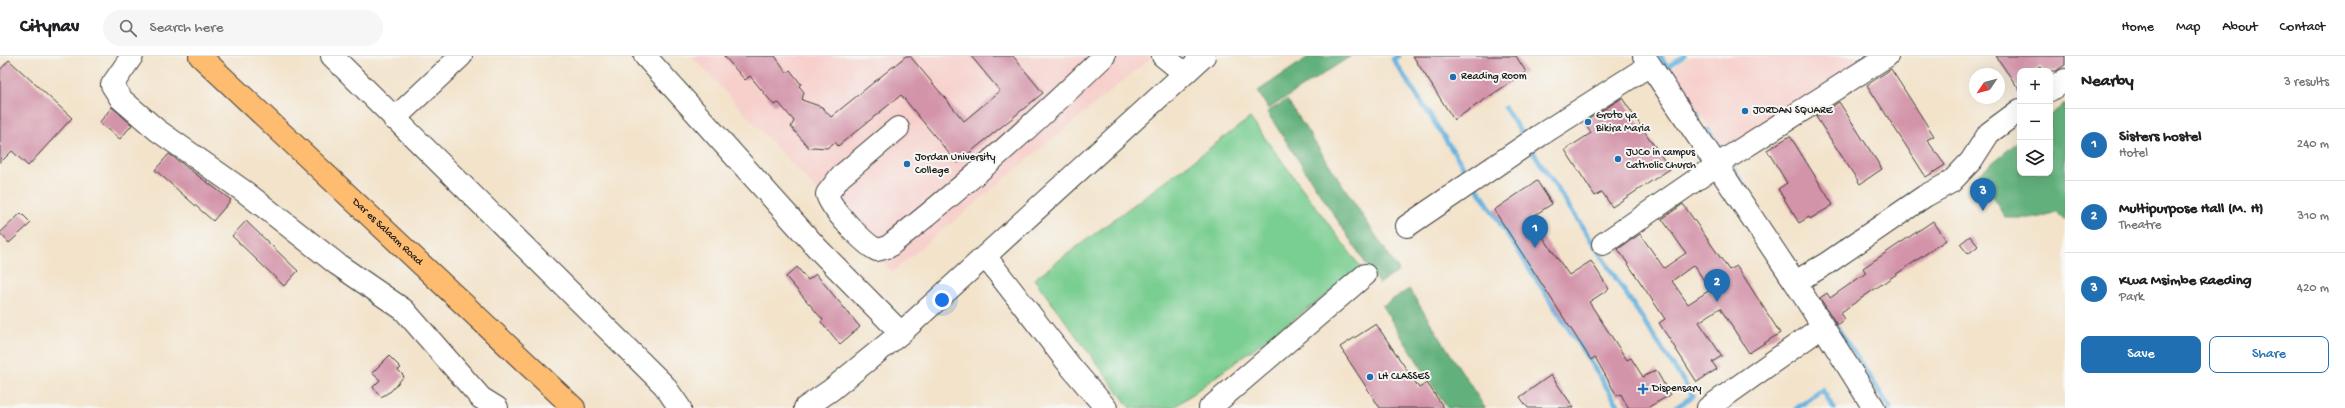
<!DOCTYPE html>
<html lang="en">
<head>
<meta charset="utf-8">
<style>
	:root { --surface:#fff; --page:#f6f6f6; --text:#202124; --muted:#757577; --line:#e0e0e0; --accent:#1f6fb2 }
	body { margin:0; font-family:"Gochi Hand",sans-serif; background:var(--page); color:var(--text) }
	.controls { position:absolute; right:12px; top:12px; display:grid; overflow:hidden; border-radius:8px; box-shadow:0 4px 16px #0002 }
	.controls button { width:36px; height:36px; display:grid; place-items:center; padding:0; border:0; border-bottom:1px solid var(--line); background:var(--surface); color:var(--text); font:20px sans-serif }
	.compass { position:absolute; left:1969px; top:12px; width:36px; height:36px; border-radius:50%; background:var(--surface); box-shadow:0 4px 16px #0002; rotate:235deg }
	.you { position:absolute; left:942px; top:244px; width:14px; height:14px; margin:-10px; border:3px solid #fff; border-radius:50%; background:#1a73e8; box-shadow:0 0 0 6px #1a73e833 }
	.badge { display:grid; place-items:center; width:26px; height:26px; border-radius:50%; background:var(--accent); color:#fff; font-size:13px; font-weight:700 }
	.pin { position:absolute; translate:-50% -33px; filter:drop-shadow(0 1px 2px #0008) }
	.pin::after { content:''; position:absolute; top:21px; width:14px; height:12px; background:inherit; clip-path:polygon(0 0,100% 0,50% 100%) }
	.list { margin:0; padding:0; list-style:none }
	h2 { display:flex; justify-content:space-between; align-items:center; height:52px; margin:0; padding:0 16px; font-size:17px }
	h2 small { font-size:13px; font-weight:400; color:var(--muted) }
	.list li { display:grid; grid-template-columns:26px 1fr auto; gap:12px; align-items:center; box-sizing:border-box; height:72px; padding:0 16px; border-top:1px solid var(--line) }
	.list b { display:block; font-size:15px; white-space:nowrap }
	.list p { margin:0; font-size:13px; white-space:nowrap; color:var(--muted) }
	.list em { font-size:13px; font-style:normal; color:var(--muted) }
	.actions { display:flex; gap:8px; padding:12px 16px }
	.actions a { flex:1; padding:9px 0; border:1px solid var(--accent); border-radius:8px; text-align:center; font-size:14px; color:var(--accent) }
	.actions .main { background:var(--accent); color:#fff }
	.icon { flex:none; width:22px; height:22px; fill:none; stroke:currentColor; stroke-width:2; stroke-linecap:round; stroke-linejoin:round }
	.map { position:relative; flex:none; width:2065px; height:352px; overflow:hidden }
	header { display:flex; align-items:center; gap:24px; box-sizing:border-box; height:56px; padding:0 20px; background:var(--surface); border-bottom:1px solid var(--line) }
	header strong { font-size:19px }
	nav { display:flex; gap:22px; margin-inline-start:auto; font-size:14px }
	.search { width:280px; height:36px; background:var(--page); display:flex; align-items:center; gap:10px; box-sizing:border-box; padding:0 14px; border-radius:22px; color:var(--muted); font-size:15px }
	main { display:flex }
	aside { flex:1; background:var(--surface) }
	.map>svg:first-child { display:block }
	.built { fill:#f7d0cc }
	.green { fill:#79ce91; stroke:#4a7556 }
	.forest { fill:#62b17b; stroke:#3f664c }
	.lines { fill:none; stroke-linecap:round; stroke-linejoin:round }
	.stream { stroke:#66b2df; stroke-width:5 }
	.building { fill:#d393a9; fill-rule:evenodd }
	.minor-casing { stroke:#3c3a36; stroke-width:24 }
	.highway-casing { stroke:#3c3a36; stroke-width:24 }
	.minor { stroke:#fff; stroke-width:22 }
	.highway { stroke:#febc70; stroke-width:22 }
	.poi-dot { fill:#1f6fb2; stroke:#f6f6f2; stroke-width:1.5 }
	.labels { text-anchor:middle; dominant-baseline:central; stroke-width:4; stroke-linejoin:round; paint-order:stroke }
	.poi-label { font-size:11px; fill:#1c1c1c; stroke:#f6f6f2; text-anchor:start }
	.street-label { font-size:11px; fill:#1c1c1c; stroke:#f6f6f2 }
</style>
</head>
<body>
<header>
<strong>Citynav</strong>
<div class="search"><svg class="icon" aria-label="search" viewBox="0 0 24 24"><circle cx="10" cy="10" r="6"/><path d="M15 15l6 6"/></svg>Search here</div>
<nav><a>Home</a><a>Map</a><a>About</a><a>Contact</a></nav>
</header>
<main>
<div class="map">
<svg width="2065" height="352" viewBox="0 0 2065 352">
	<rect width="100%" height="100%" fill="#f6f6f2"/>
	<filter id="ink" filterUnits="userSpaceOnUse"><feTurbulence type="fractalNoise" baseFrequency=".025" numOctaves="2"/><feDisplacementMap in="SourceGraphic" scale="8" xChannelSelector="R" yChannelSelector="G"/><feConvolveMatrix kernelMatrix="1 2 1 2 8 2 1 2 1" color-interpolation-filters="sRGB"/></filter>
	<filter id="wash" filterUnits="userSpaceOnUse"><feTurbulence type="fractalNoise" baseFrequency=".012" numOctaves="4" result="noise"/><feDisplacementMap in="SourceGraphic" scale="16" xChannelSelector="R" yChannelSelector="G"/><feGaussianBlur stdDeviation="0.9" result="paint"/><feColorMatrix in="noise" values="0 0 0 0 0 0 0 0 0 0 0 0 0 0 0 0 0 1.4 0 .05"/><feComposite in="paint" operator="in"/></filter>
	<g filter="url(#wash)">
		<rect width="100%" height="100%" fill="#f3e3cb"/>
		<path class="built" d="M692 0H1153L892 216Z
			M1692 0H1876L1726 96 1671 13Z"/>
		<path class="green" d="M1250 62 1362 213 1173 352H1130L1034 223Z"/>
		<path class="forest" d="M1310 0H1351L1268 53 1258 35Z
			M1287 44 1399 215 1379 228 1267 56Z
			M2065 48V164L2056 156 2037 162H2005L1980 117 2020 84V117H2050V59Z
			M1409 233 1485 352H1447L1382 250Z"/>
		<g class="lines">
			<path class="stream" d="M1399 0 1393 3 1470 121
				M1660 0 1687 42
				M1667 11 1684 0
				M1505 52 1525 83
				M1696 56 1698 60
				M1708 74 1724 99
				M1530 91 1693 340 1675 352
				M1729 107 1745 132
				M1476 130 1620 352
				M1834 267 1890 352
				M1797 352 1822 334 1834 352"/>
		</g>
		<g id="blocks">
			<path class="building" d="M724 0H775L787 17 790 14 801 28 799 30 804 36 802 44 822 51 831 61 906 0H910L964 65 1000 35 971 0H1013L1043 37 957 107 901 39 838 90 835 86 827 92 813 91 810 93 791 71 794 65 779 47 774 49 750 20 745 24Z
				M1413 0H1516L1526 16 1454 64Z
				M1996 0H2065V9L2056 15H2044L2040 10 2032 15H2020V35Z
				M9 4 72 62 28 110 12 95 0 107V14Z
				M1891 13 1934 80 1927 84 1945 109 1926 121 1867 29Z
				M1622 42 1670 113 1612 151 1602 136 1595 140 1565 94 1591 77 1584 66Z
				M1839 46 1882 113 1860 128 1816 61Z
				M112 51 132 69 120 83 99 67Z
				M1790 80 1833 149 1810 163 1809 161 1799 167 1778 133 1787 127 1767 94Z
				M169 98 231 144 213 165 155 114Z
				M1537 125 1552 148 1530 162 1569 219 1591 205 1609 233 1589 246 1627 304 1631 302 1643 321 1656 314 1670 339 1647 352H1628L1621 338 1617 340 1595 301 1591 304 1494 154Z
				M1683 148 1729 214 1737 210 1780 277 1749 297 1720 252 1699 266 1722 300 1712 306 1717 313 1697 326 1659 267 1665 263 1618 193 1640 178 1664 212 1686 197 1662 163ZM1694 209 1710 234 1688 248 1672 225Z
				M21 157 31 167 9 187 0 177Z
				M246 165 298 215 284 230 232 180Z
				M1933 165 1946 184 1840 257 1844 263 1837 269 1820 242 1827 237 1830 242 1866 217 1863 212Z
				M1970 180 1978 190 1968 198 1960 188Z
				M797 211 808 224 816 218 860 271 840 288 821 266 823 264 786 221Z
				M1376 268 1419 332 1427 327 1444 352H1380L1340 291Z
				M389 300 401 312 398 314 404 320 391 335 381 341 373 331 380 324 372 317Z
				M1551 319 1574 352H1528L1520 341Z"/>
		</g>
	</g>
	<g filter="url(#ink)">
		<use href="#blocks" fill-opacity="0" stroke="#3c3a36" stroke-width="1"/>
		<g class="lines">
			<defs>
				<path id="minor" d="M132 0 112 29 121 43 157 74 245 136 337 208 404 254 481 342 497 352
					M332 0 664 329 680 352
					M645 0 819 194 901 277
					M1163 0 1184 17
					M1644 0 1795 226 1874 352
					M2050 34 2065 24
					M394 63 461 0
					M898 72 840 121 827 138C830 152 864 188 877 194L888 191 894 186C967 128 1037 65 1104 0
					M1407 170 1539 80 1650 9
					M1603 188 1726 103 1887 0
					M985 200 1071 311 1106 352
					M1795 226 1826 208 1925 140 1951 126 1971 105 1989 77 2020 54
					M805 352 831 334 901 277 1204 0
					M1210 352 1365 219
					M1708 352 1822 271"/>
				<g id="highway">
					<path id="s1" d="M200 0 574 352"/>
				</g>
			</defs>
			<use href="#minor" class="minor-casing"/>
			<use href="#highway" class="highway-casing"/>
			<use href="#minor" class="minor"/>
			<use href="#highway" class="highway"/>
		</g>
	</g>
	<g class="poi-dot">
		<circle cx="1453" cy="21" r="4"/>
		<circle cx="1745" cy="55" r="4"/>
		<circle cx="1588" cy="66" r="4"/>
		<circle cx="1618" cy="103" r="4"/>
		<circle cx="907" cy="108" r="4"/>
		<circle cx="1370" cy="321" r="4"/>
		<path d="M1641 327h4v4h4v4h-4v4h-4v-4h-4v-4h4z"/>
	</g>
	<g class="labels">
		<g class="poi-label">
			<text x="1461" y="21">Reading Room</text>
			<text x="1753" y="55">JORDAN SQUARE</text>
			<text x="1596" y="60">Groto ya<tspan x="1596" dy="13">Bikira Maria</tspan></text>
			<text x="1626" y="97">JUCo in campus<tspan x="1626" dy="13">Catholic Church</tspan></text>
			<text x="915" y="102">Jordan University<tspan x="915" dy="13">College</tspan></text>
			<text x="1378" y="321">LH CLASSES</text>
			<text x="1652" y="333">Dispensary</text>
		</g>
		<g class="street-label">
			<text stroke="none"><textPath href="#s1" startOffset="257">Dar es Salaam Road</textPath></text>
		</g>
	</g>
</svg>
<div class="controls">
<button>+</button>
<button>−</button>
<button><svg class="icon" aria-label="layers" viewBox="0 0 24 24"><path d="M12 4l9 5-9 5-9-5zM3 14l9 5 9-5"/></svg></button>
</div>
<svg class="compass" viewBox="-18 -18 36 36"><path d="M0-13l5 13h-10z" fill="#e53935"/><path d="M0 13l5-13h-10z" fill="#757577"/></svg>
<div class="you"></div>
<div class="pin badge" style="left:1535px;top:192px">1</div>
<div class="pin badge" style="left:1717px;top:246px">2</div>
<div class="pin badge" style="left:1983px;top:155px">3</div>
</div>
<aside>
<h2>Nearby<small>3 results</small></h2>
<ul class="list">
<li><span class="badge">1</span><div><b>Sisters hostel</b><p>Hotel</p></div><em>240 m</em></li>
<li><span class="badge">2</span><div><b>Multipurpose Hall (M. H)</b><p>Theatre</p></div><em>310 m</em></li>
<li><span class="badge">3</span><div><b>Kwa Msimbe Raeding</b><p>Park</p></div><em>420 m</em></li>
</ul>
<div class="actions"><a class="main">Save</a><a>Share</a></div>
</aside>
</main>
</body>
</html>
